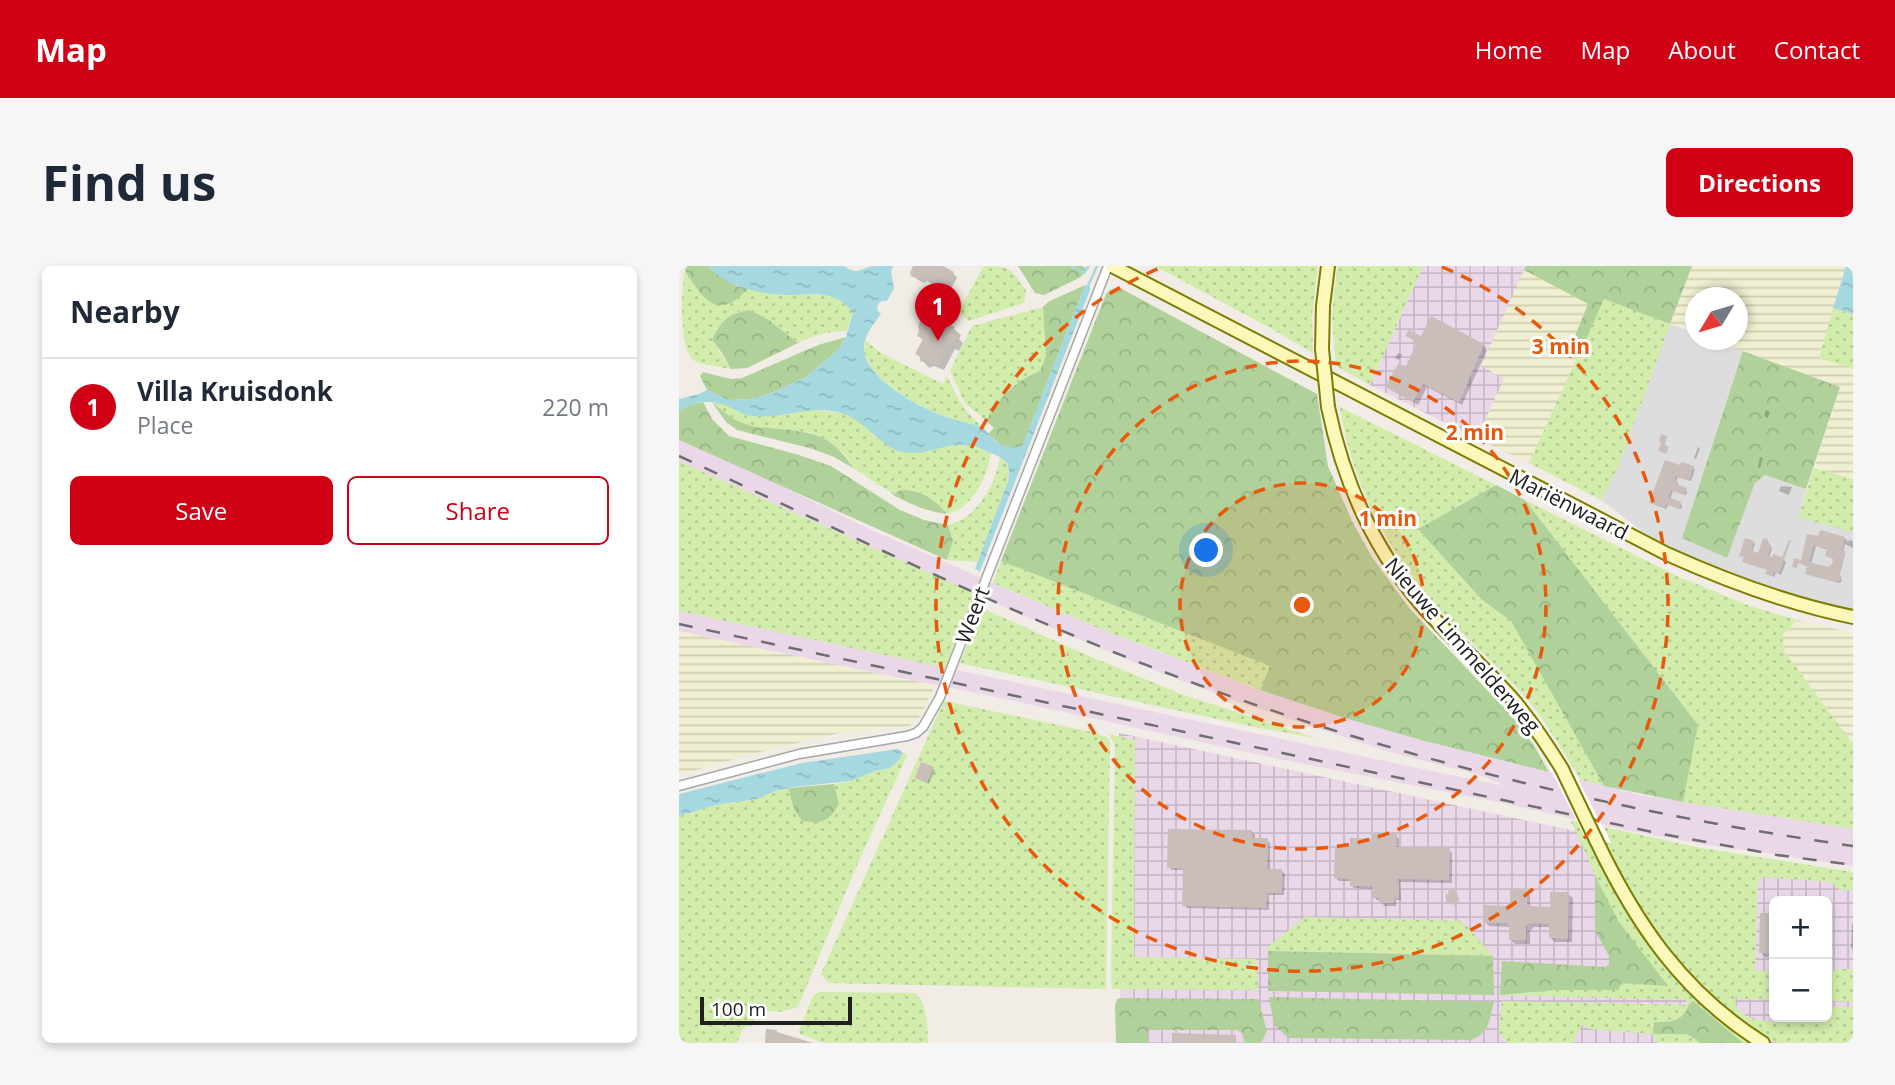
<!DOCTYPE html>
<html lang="en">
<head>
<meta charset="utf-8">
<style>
	:root { --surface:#fff; --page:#f6f6f7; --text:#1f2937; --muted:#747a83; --line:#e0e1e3; --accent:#d00015 }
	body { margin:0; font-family:"Open Sans",sans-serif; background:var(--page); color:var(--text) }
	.controls { position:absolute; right:21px; bottom:21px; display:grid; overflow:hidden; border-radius:10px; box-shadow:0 4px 10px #0003 }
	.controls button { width:63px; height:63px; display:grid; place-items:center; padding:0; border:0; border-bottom:2px solid var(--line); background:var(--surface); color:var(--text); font:35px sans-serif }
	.compass { position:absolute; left:1006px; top:21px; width:63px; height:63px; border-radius:50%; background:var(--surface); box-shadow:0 4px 10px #0003; rotate:232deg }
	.scale { position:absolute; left:21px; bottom:18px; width:152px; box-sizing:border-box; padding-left:7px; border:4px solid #202020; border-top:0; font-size:19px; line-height:24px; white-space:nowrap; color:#202020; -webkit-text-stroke:5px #fff; paint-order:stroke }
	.you { position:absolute; left:528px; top:285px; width:24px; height:24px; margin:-18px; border:5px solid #fff; border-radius:50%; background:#1a73e8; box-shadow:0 0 0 10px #1a73e833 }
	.badge { display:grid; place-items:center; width:46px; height:46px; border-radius:50%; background:var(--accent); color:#fff; font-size:23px; font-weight:700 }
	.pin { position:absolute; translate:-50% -58px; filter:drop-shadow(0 2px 4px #0008) }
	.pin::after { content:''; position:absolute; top:37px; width:24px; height:21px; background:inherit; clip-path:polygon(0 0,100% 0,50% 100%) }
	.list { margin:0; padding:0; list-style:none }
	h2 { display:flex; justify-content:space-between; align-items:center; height:91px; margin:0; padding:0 28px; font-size:30px }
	h2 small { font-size:23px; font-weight:400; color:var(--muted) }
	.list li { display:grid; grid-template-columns:46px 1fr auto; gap:21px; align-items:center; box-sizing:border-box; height:98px; padding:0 28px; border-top:2px solid var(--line) }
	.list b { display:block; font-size:26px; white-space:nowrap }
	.list p { margin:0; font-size:23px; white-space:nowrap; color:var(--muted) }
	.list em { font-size:23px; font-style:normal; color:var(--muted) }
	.actions { display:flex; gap:14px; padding:21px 28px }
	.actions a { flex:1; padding:16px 0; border:2px solid var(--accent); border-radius:10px; text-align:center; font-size:24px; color:var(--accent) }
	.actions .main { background:var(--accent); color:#fff }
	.map { position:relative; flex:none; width:1174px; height:777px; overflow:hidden; border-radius:10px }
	header { display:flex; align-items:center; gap:42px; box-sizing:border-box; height:98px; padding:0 35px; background:var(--accent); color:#fff }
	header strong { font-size:33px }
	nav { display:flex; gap:38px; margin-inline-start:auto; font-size:24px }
	.intro { display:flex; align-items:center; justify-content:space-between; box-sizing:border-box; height:168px; padding:0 42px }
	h1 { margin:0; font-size:49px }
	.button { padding:18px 32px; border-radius:10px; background:var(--accent); color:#fff; font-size:24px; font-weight:700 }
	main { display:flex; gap:42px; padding:0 42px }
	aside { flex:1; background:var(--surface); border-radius:10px; box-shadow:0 4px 10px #0003 }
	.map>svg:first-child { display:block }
	.residential { fill:#dedddd }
	.industrial { fill:url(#industrial-grid); fill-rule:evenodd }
	.railway { fill:#ead8e9 }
	.farmland { fill:url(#farmland-rules) }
	.grass { fill:url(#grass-dots) }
	.forest { fill:url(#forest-crowns) }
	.water { fill:url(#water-ripples) }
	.pier { fill:#fff }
	.shadow { fill:#0003; fill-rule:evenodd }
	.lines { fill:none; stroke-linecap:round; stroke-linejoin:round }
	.stream { stroke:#a6d8e0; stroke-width:2.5 }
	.building { fill:#c9beb9; fill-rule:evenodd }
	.street-casing { stroke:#a7a7a7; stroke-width:11 }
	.secondary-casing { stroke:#7c7d01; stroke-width:16 }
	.street { stroke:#fff; stroke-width:8 }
	.secondary { stroke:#fcf8ba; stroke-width:12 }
	.rail { stroke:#6e6e6e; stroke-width:2.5; stroke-dasharray:14 14; stroke-linecap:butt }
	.secondary-bridge-casing { stroke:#7c7d01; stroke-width:16; stroke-linecap:butt }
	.secondary-bridge { stroke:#fcf8ba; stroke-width:12 }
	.ring { fill:none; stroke:#e8590c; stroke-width:3.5; stroke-dasharray:12 9 }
	.labels { text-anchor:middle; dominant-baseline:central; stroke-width:6; stroke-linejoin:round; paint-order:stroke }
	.street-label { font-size:21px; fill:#202020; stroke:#fff }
	.centre { fill:#e8590c; stroke:#fff; stroke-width:3.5 }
	.ring-label { font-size:21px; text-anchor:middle; font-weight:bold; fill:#e8590c; stroke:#fff; stroke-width:6; stroke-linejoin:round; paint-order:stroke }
</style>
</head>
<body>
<header>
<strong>Map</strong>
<nav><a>Home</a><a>Map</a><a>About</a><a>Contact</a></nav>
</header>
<div class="intro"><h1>Find us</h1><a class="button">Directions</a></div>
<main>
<aside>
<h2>Nearby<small></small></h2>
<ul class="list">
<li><span class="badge">1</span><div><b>Villa Kruisdonk</b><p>Place</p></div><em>220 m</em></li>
</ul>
<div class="actions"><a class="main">Save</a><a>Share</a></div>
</aside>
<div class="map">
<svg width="1174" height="777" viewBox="0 0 1174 777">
	<defs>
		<pattern id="industrial-grid" width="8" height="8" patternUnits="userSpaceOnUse" patternTransform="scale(1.75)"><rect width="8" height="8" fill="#ead8e9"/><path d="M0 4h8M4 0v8" fill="none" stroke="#c8b9c8"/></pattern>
		<pattern id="farmland-rules" width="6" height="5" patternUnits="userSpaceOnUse" patternTransform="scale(1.75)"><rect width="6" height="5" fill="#f0efd1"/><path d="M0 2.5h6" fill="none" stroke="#cecdb3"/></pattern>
		<pattern id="grass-dots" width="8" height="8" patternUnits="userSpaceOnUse" patternTransform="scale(1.75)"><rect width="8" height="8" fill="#d2ecab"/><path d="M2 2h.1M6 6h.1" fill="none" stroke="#b4ca93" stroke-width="1.8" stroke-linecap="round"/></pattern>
		<pattern id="forest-crowns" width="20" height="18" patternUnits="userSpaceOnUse" patternTransform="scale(1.75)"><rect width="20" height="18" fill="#b0d19a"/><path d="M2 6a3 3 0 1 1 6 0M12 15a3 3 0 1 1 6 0" fill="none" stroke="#97b384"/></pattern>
		<pattern id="water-ripples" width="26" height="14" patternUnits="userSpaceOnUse" patternTransform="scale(1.75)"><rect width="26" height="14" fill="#a6d8e0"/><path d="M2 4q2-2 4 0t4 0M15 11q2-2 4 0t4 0" fill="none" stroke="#8fb9c0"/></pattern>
	</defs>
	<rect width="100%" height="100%" fill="#f1ece6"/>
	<path class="residential" d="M991 58 1016 67V74H1033L1064 85 1003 272 1048 292 1076 217 1086 209 1127 223 1121 246 1174 262V349L1126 340 1037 304 977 276 922 234Z"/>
	<path class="industrial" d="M744 0H847L803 100 826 112 798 173 691 119Z
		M440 467 1063 601 1174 610V777H442ZM1095 635H1148V751H1095Z"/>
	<path class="railway" d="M0 174 96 217 193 264 337 327 419 362 574 422 669 453 742 474 961 529 1174 563V600L1023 578 941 563 819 536 605 494 293 426 215 411 0 365V345L753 505 822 519 823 518 797 508 711 486 559 436 464 400 345 350 0 195Z"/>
	<path class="farmland" d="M1013 0H1167L1140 91 1174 103V213L1135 202 1161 121 1033 74H1058V32H1016V67L991 58Z
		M845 4 909 38 891 82 901 87 850 197 798 173 825 112 802 100Z
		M1118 354 1174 367V478L1105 385 1103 371Z
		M0 365 215 411 256 419 242 449 230 460 161 467 81 486 0 509Z"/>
	<path class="grass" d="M305 0C331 0 332 3 347 24L345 37 290 55 279 46Z
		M476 0H639L633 50 634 87 593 63Z
		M658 0H744L691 119 657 100 653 49Z
		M6 4C15 19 21 32 38 39L64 28 69 22C80 25 91 28 102 29 131 31 152 20 174 46L168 65C152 64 133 70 119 77L90 54 71 44 57 46 33 74 52 103C42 101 22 99 14 94 0 81 2 23 6 4Z
		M925 33 991 58 938 204 922 234 850 197Z
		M364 41 367 91 361 105C336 114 319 132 307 155L286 137 271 105 293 60Z
		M1154 42 1174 48V103L1140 92Z
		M187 75 202 87 264 118 268 110C280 135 284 144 305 162 287 156 266 152 248 143 229 134 187 108 185 85 185 82 186 78 187 75Z
		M33 136 49 139 68 149 90 150 129 143 164 147 183 156 209 179 237 187 273 179H289L312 187C308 211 294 242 268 248 255 233 234 216 214 228L174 202 165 187 145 173 133 167 67 159 53 152Z
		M661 141 817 219 739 263 802 333 832 354 925 520 902 514C888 492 875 469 859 447 827 405 784 372 749 331 705 278 671 210 661 141Z
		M321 191C331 197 330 205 329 215L299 296 268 294 274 275 269 259C298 253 317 217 321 191Z
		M0 195 292 326 294 333 266 402 0 345Z
		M1135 202 1174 213V266L1119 251Z
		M846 234 998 310 1071 340 1118 354 1103 370 1105 385 1174 478V563L1004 536 1019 459Z
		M322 295 591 400 581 424 419 362 314 317Z
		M303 342 403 387 502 428 637 472 575 461 281 397Z
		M265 435 413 466 429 472 431 477 427 722 422 723 149 717 142 708Z
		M430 468 456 474 455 691 577 693 579 724 433 723 432 709 436 480Z
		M224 487 228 489 179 597 119 741 100 746 84 744 77 747 73 760 64 762 58 777H0V550L37 539 78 533 96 525 109 522 115 543 160 538 155 518 172 515 196 505 211 502 221 493Z
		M899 555C918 593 936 633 961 668 991 711 1029 746 1070 777H1064L1056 772 1014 735C1008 740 1009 744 1004 749 997 756 985 756 975 756L974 768H1008L1022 777H979L973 768 909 763 904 758 893 777H829L820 767 823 735 1008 739 1007 734 821 729 877 724H939L941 717 988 719C971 698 953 677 939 654 920 623 909 589 892 556Z
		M925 561 1017 581 1174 606V624H1160L1153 616 1082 611 1079 618 1076 705H1095V734L1060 733 1057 730C1051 757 1099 757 1117 756L1113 751H1106H1148V741H1174V777H1098L1070 760 1033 729 998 693 968 654 950 626 925 573 929 570Z
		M626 651 783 655 814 690 589 685V681Z
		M1157 703H1174V736L1148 735V705H1157Z
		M140 726 237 727C249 741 248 759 249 777H145L121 768 120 765 134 730Z"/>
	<path class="forest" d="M8 0H30L32 3 58 20 69 22C40 57 22 32 6 4Z
		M339 0H403L407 2 402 11 365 29 356 27Z
		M847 0H1013L991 58 925 33 901 87 891 82 909 38 845 4Z
		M406 19 343 181C327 185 321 178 309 168L315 162 307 155C319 132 336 115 361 105L367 90 364 41 369 36Z
		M439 21 638 128 649 200 673 255 693 291 731 343 832 449 854 478 870 506 742 474 669 453 581 424 591 400 322 295 427 28 431 24Z
		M71 44 90 54 119 77 68 102 52 103 43 87 33 74C42 55 49 47 71 44Z
		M167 71 160 83 127 111 90 128 72 133 49 134 28 124 21 110 24 106 52 113 63 112 139 79Z
		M1064 85 1161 121 1127 223 1086 209 1076 217 1048 292 1003 272Z
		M24 136 33 153 50 170 120 189 152 200 221 244 245 254 269 259 274 275 268 294 0 174V146L9 139Z
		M33 136C43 144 52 153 64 157 72 161 82 161 91 162 130 166 152 166 174 202L155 191 134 183 58 164 47 156Z
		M817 219 846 234 1019 459 1004 536 925 520 832 355 802 333 739 263Z
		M221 224C241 223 256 233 268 248 248 246 232 238 214 229Z
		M155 518 160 538C149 556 144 558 123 555L115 543 109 522Z
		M916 610 940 656 989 720 941 717 940 724H877L821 729 823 695 926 701 931 698 930 690 916 665Z
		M589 685 814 690 815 729 589 725Z
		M590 731 815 736C810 754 811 767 792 774L610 772 595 759Z
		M442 732 579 733 588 765 582 777H566L563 767 558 764H469V777H437L436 739 438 733Z
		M1014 735 1064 777H1022L1008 768H974L975 756C984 756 997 757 1004 749 1009 744 1008 739 1014 735Z"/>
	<path class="water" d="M30 0H165C180 10 180 2 194 0 201 0 207 0 214 0L212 6 215 22 208 35H203L199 38 198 44 202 48C194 59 186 68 185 81 182 106 229 135 248 143 266 152 287 156 305 162 314 175 327 185 343 180L406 19 411 20V24L301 305 296 303 329 215C332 197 328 194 312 187 304 184 296 179 287 179 266 177 244 191 223 186 205 183 187 156 165 148 131 136 101 156 69 149 55 146 47 135 29 136 17 136 9 139 0 146V133L20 128 28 124 49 134 72 133 90 128 127 111 160 83 167 71 174 47C155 21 132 30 104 29 82 28 42 19 30 0Z
		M1167 0H1174V48L1154 42Z
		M219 483 224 487 221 493 211 502 196 505 172 515 114 521 96 525 78 533 37 539 0 550V528L123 497Z"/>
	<path class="pier" d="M870 501 895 505 932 577 906 571Z"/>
	<path class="shadow" d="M236 0H260L274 7 278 12 268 29 257 20 248 15 245 17 239 14 234 9Z
		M275 63 282 69 280 73 284 77 280 85 276 83 265 104 255 100 250 102 238 88 245 75 240 70Z
		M729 69 804 79 808 84 783 139 748 121 739 139 722 129 727 104 739 80 737 76Z
		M719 87 723 89 720 94 716 92Z
		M1087 144 1091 146 1089 152 1085 150Z
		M1019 181 1021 182 1017 193 1015 192Z
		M1081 191 1084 192 1081 202 1079 201Z
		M1002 201 1014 202 1016 203 1012 215 999 211 997 215 999 217 998 220 1008 225 1007 229 994 225 991 234 1001 238 1003 239 1002 243 989 239 987 243 974 238Z
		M1102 220 1113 221 1110 229 1100 225Z
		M1130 270 1166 272 1169 276 1170 274 1174 275V282L1166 278 1164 286 1166 288 1160 311 1163 314 1161 317 1128 308 1130 301 1124 299ZM1137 280 1149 284 1148 290 1156 293 1154 301 1151 303 1132 298Z
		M1088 275 1090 277 1089 280 1093 282 1090 292 1105 294 1107 296 1102 309 1097 307 1095 311 1088 308 1090 304 1062 289 1074 276 1076 278 1073 286 1080 289Z
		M254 503 256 504 250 518 240 513Z
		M573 566 576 569V574H588L591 577V605H603L606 608 605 629H590V644L508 642 505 639V604H493L490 601Z
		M717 569 720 573V583L770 584 773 587V617L721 616 722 634H717V640H705L702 634H698L695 631V623L675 622 672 619V615H660L657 612 672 582Z
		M847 625 851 629V642H872L889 628 894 632 893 676H876L872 672V661H855L851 665V678H836L832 673V661L810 660 806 656 828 642Z
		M1082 649H1095V691H1086L1082 686Z
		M1173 657H1174V684L1172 682Z"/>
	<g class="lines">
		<path class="stream" d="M392 0 405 7 410 0
			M408 22 418 0"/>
	</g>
	<path class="building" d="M234 0H264L275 6 265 24 262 25 256 22 255 18 243 12 239 13 232 10 231 7Z
		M248 48 276 61 274 66 278 69 272 80 268 77 258 99 247 94 243 96 241 95V90L236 88 244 73 238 70 240 65 239 61 241 55 246 54Z
		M752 50 805 78 781 135 779 136 744 118 734 136 706 121 719 98 727 100 737 79 734 77 735 74 726 70 730 64 742 70Z
		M982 168 988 170 986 179 990 181 987 188 979 185 982 176 980 175Z
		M986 194 1001 199 1002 196 1015 200 1010 215 997 210 996 214H998L997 218 1008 222 1005 229 992 224 989 231 1002 236 1000 243 987 238 986 242 970 237Z
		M1141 264 1166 271 1163 284 1166 285 1160 308 1163 311 1159 317 1126 308 1128 300 1119 297 1118 302 1113 301 1115 292 1122 294 1128 268 1139 270ZM1135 279 1148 283 1146 290 1154 293 1153 299 1151 298 1150 301 1130 296Z
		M1066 272 1075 275 1072 284 1079 287 1084 272 1089 273 1088 277 1092 279 1089 290 1093 291 1094 288 1103 291 1110 274H1112L1100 308 1095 306 1094 310 1086 308 1088 304 1063 296 1065 291 1060 290Z
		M242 496 255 501 248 517 236 512Z
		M489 563 573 564V572H589L588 603H603V627H588L587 642 503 640 504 602H488Z
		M694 567 718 568 717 581 771 582 770 614 718 613V616H720V632H715V637H700V632H693V620H671V613L655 612 656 580H671V572L694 573Z
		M770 623H777L780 634 777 639 767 637V628H769Z
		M831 623H848V637L851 640 871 641V626H890L889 673 870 672V658L850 657 847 660V674H830V660L827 657H804V639L827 640 831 637Z
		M1081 647H1095V687H1080Z
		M87 763 98 764V766L134 777H86Z
		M493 767 557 769V777H493Z"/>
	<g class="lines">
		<defs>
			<path id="street" d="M0 520 120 488 228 470 237 467 244 461 261 431 429 0"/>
			<path id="secondary" d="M433 0 988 288C1048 315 1109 338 1174 351
				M643 83 644 40 649 0
				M649 141C664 214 693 280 741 337 771 372 807 402 837 437 854 458 869 480 883 503
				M917 574C957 658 1004 727 1084 777"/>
		</defs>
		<use href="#street" class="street-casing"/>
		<use href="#secondary" class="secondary-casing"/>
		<use href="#street" class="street"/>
		<use href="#secondary" class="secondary"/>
		<path class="rail" d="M0 190C172 269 343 354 520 419 732 496 951 548 1174 580
			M0 358 978 567 1098 589 1174 599"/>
		<defs>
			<path id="secondary-bridge" d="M643 83 649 141
				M883 503 917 574"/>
		</defs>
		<use href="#secondary-bridge" class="secondary-bridge-casing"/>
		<use href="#secondary-bridge" class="secondary-bridge"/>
	</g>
	<circle cx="623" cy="339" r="122" fill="#e8590c" fill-opacity=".12"/>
	<g class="ring">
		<circle cx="623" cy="339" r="122"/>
		<circle cx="623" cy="339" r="244"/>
		<path d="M763 1A366 366 0 1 1 483 1"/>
	</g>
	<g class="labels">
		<g class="street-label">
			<text transform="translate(890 238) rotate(27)">Mariënwaard</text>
			<text transform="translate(293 349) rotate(-69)">Weert</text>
			<text transform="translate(784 379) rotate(49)">Nieuwe Limmelderweg</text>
		</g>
	</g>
	<circle cx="623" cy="339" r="10" class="centre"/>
	<g class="ring-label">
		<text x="882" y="88">3 min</text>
		<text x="796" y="174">2 min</text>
		<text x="709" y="260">1 min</text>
	</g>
</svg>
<div class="controls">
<button>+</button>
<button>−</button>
</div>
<svg class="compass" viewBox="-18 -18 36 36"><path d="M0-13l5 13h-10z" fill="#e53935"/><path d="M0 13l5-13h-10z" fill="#747a83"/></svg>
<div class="scale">100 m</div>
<div class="you"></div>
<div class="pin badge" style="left:259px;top:75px">1</div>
</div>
</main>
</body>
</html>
